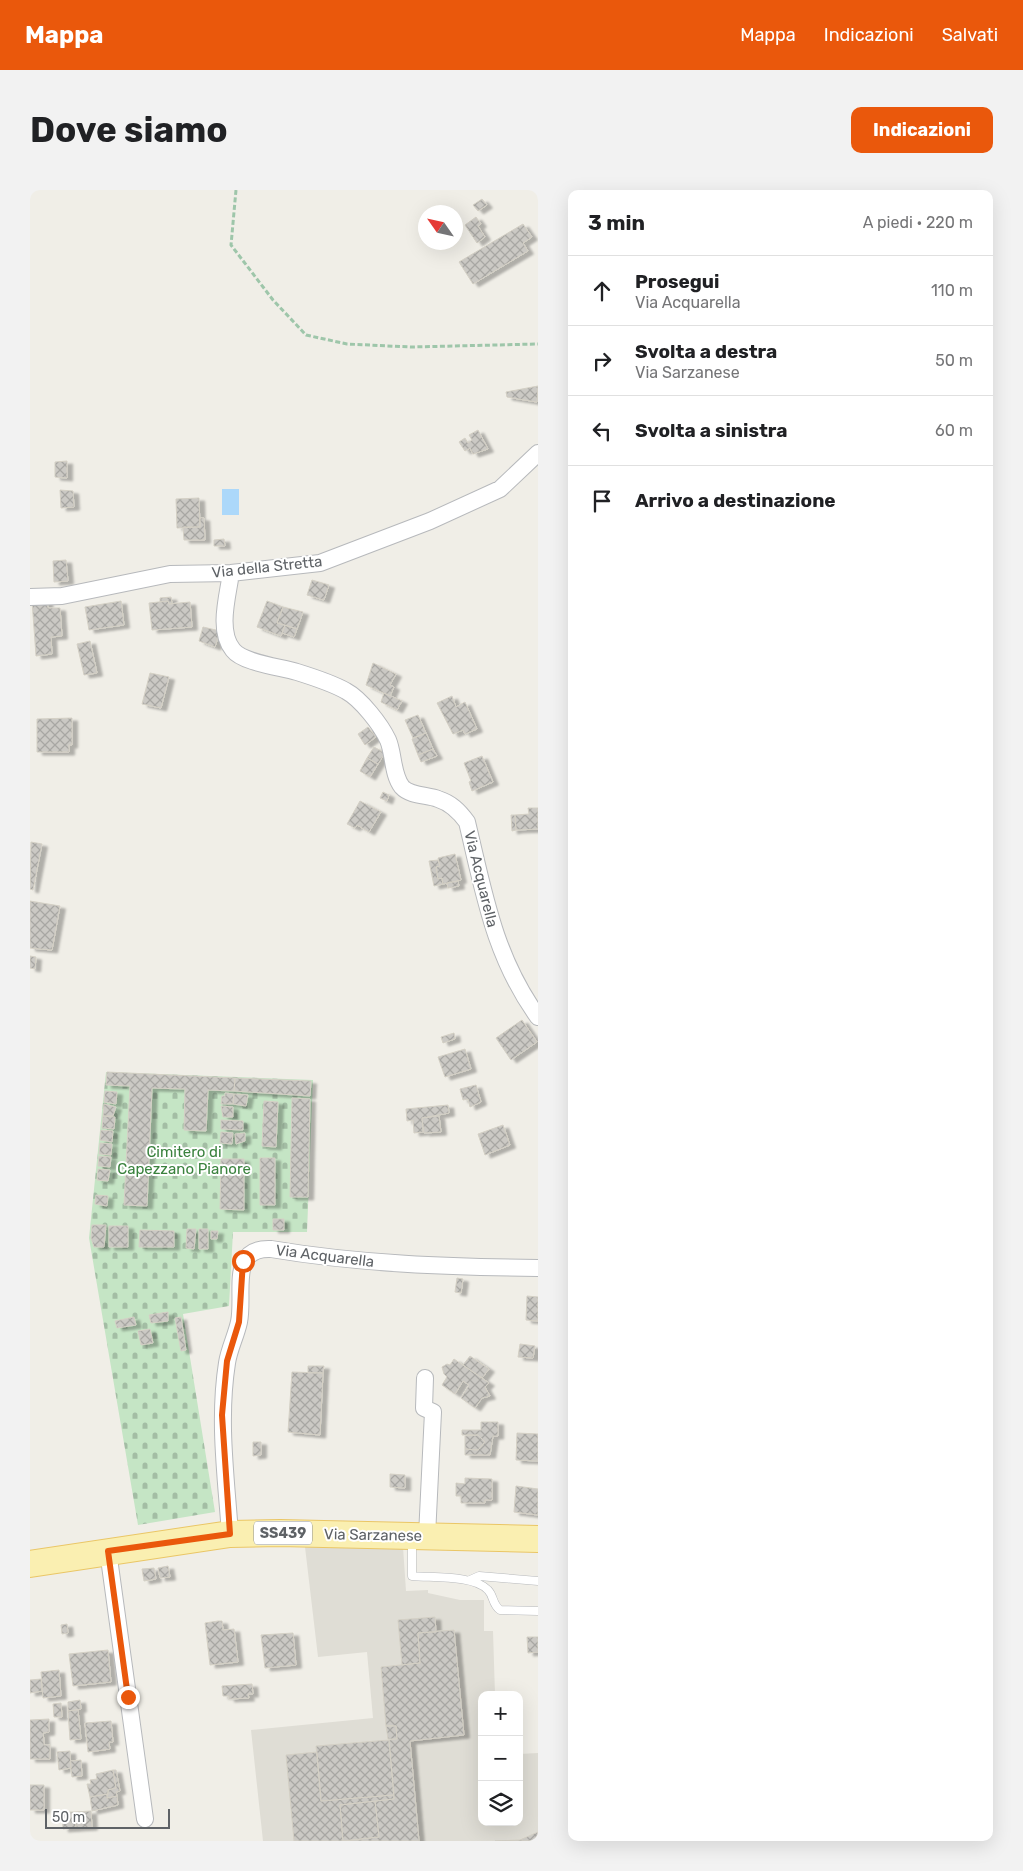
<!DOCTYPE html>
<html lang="it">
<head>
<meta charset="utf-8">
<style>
	:root { --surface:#fff; --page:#f2f2f2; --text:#202124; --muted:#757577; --line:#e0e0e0; --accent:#ea580c }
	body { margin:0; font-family:Rubik,sans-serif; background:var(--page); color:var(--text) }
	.controls { position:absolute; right:15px; bottom:15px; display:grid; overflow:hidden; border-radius:10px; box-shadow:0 5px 20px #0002 }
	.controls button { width:45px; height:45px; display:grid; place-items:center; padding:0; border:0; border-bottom:1px solid var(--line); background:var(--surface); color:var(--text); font:25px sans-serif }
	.compass { position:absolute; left:388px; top:15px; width:45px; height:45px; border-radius:50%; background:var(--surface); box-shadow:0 5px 20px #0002; rotate:304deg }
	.scale { position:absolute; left:15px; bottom:12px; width:125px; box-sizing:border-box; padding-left:5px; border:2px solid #5e6266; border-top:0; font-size:14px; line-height:18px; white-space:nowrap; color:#5e6266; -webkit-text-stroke:4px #fff; paint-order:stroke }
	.stop { position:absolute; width:15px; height:15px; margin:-11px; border:4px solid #ea580c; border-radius:50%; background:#fff }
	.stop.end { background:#ea580c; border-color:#fff; box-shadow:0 1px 5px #0008 }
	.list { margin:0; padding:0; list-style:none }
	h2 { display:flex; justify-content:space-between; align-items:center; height:65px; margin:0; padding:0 20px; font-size:21px }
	h2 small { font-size:16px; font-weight:400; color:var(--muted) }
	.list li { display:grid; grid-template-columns:32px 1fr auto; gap:15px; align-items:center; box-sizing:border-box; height:70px; padding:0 20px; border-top:1px solid var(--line) }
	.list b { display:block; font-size:19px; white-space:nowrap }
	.list p { margin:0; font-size:16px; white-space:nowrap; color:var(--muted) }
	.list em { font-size:16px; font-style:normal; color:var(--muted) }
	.icon { flex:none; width:28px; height:28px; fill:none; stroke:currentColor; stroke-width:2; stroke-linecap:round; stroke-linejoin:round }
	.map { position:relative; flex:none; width:508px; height:1651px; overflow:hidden; border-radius:10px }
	header { display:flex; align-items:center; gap:30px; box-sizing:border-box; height:70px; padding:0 25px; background:var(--accent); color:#fff }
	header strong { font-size:24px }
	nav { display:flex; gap:28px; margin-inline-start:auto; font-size:18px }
	.intro { display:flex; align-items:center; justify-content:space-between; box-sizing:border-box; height:120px; padding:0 30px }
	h1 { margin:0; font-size:35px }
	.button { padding:12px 22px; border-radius:10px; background:var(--accent); color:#fff; font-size:18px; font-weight:700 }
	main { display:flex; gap:30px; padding:0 30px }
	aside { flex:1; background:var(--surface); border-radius:10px; box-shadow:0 5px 20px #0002 }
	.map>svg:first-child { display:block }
	.education { fill:#dfddd5 }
	.cemetery { fill:url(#cemetery-stones) }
	.water { fill:#acd8fa }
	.building { fill:url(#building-cross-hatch); stroke:#d4d0c5; filter:url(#shadow) }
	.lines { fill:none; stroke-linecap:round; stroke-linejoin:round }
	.lane-casing { stroke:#b7b9bc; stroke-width:9 }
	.street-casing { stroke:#b7b9bc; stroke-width:18 }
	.primary-casing { stroke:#eac666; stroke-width:28 }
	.path { stroke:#9ec6aa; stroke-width:3; stroke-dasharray:5 2.5; stroke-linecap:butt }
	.lane { stroke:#fff; stroke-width:8 }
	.street { stroke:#fff; stroke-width:16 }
	.primary { stroke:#faefb1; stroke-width:26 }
	.route { stroke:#ea580c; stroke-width:6 }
	.labels { text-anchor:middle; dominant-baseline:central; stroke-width:4; stroke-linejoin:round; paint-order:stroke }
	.shield { fill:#fff; stroke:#8e9194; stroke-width:1 }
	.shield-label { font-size:14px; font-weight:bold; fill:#5e6266 }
	.street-label { font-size:15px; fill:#5e6266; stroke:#fff }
	.park-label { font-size:15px; fill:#3a823e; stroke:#fff }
</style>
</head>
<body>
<header>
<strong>Mappa</strong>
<nav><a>Mappa</a><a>Indicazioni</a><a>Salvati</a></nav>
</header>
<div class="intro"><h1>Dove siamo</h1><a class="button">Indicazioni</a></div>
<main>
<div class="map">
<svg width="508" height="1651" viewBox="0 0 508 1651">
	<defs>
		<pattern id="cemetery-stones" width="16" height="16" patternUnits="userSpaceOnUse" patternTransform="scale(1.25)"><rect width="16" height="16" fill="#c5e5c5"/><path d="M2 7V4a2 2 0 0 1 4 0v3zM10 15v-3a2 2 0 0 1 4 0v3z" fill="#a3bda4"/></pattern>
		<pattern id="building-cross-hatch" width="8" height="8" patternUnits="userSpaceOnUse" patternTransform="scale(1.25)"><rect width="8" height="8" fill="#cbc9c4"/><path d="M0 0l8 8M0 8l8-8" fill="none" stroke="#a8a7a3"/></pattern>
		<filter id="shadow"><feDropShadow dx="5.5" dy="3" stdDeviation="1" flood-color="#0004"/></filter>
	</defs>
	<rect width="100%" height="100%" fill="#f0eee7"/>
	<path class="education" d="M275 1357H373L376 1401 398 1400V1403L430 1410H454V1441H463L465 1505H452V1632H489V1564L508 1563V1651H233L221 1540 343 1528 337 1462 288 1467Z"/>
	<path class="cemetery" d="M76 882 283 890 277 1042H203L199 1116 153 1124 185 1322 108 1335 59 1048Z"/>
	<path class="water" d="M192 299H209V325H192Z"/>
	<path class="building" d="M452 9 457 15 448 21 443 15Z
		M446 27 451 34 448 36 455 47 447 53 435 35Z
		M493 34 502 47 493 53 498 61 443 94 429 72Z
		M508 196 507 212 477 207 476 202Z
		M448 240 458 259 443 264 440 258 435 261 429 252 435 248 438 253 442 250 439 245Z
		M37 271V288L25 287V272Z
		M30 300 43 301 44 317 31 318Z
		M169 308 170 337 147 338 146 309Z
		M170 328H174L175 350H154L153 337H170Z
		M194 349 195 356H184V350Z
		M36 370 38 391 24 392 23 371Z
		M282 390 299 395 294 410 277 405Z
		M141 407 142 414H139L138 411 130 412V408Z
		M2 411H17L18 418H30L32 446 21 447 22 464 6 466Z
		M91 411 94 435 59 440 55 417Z
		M138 411 139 414 160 412 162 437 122 440 119 413Z
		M237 411 253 417 247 433 255 435 251 446 227 437Z
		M253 417 273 422 267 439 247 433Z
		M255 435 267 439 264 447 252 443Z
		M173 437 190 441 185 457 169 451Z
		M60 451 67 483 54 485 47 454Z
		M343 473 366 484 360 495 364 497 360 506 336 495Z
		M120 483 139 487 131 518 112 514Z
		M354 503 372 511 367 520 351 512Z
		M422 506 426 517 435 512 447 539 435 544 433 540 423 544 407 513Z
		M388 525 396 543 383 548 375 530Z
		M42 528V555H39V562H7V529Z
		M338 537 346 547 335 555 328 544Z
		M396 543 403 559 388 565 382 549Z
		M344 557 355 563 348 574 337 568Z
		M403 559 407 566 391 572 388 565Z
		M452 566 463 592 442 601 439 592 441 591 434 573Z
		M337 568 348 574 340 587 330 581Z
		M353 602 359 605 357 611 350 608Z
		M330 611 351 622 339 642 327 635 325 638 317 634Z
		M498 618H508V639L486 640 485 625 499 624Z
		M481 625H485L486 640 482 641Z
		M1 652 12 654 3 700 0 699Z
		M425 664 431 690 413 694 412 688 408 689 406 677 410 676 408 668Z
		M408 670 410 676 406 677 408 689 412 688 413 694 404 696 399 671Z
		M428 691 429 696 418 698 417 693Z
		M0 711 30 716 22 760 0 758Z
		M0 766 6 767 5 779 0 778Z
		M492 830 507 852 481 870 466 848Z
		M424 843 425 849 413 853 411 847Z
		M435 859 441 879 415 887 408 867Z
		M77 882 205 888 204 901 178 900 176 941 154 940 155 899 122 898 117 1016 94 1015 100 896 76 895Z
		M205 888 281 891 280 906 204 901Z
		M446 895 451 912 440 917 438 909 433 910 430 899Z
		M75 901 87 902 86 914 74 912Z
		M195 903 204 904 203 914H191L192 906H195Z
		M204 904 218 905 216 916 203 914Z
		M262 908 280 909 278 1007H260Z
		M234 911 248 912 246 957 232 956Z
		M74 914 86 917 83 926H73Z
		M418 915 419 923 392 928 393 942 384 943 383 930 377 931 376 919Z
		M191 916 203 917V927H193Z
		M73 926 85 927 84 939 72 938Z
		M409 926 411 942 394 943 392 928Z
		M191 930 213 931V940L191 939Z
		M473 935 480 955 455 965 448 944Z
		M71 940 83 941 82 952 70 950Z
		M191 942 203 943 202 954 190 953Z
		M215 943V951L206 954 205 944Z
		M70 953 82 954 81 965 69 964Z
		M69 966 81 967 80 977 68 976Z
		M230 968H245V1015H230Z
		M191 969H214V1020L190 1019Z
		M68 979 80 980 78 991 67 990Z
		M66 1005 78 1006 77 1016 65 1014Z
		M243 1029H254V1040H243Z
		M62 1035H76L74 1057H64L61 1048Z
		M79 1036H98V1057H79Z
		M157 1039H166L164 1059 156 1058Z
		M169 1039H178V1059H169Z
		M110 1040 144 1041V1057H109Z
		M181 1041H188L187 1049H181Z
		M427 1088 433 1089 431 1103 425 1102Z
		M497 1106 508 1107V1131L496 1130Z
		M138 1122V1131L121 1133 119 1125Z
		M104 1127 106 1135 87 1138 85 1131Z
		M151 1127 156 1160 151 1161 145 1128Z
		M120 1139 123 1153 111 1155 108 1141Z
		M490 1154 505 1156 503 1168 488 1167Z
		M440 1166 459 1179 452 1188 433 1175Z
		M424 1169 459 1193 455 1197 460 1206 452 1208 445 1218 431 1208 439 1195 433 1191 425 1204 412 1195 417 1187 414 1184 412 1177 417 1174 420 1175Z
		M278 1176H294L293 1183H278Z
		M262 1182 293 1183 290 1245 258 1242Z
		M451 1232H468V1246H463L460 1265H435V1259L448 1260 455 1252 448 1245H432V1240H451Z
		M487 1243 508 1244V1271L486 1270Z
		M448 1245 455 1252 448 1260 435 1259V1246Z
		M223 1252H231V1265L223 1266Z
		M360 1284 375 1285V1298L360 1297Z
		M435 1288 462 1289V1310H455V1313H431V1306H426V1293L435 1294Z
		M486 1296 508 1299V1325L484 1322Z
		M138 1376 140 1387 130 1388 128 1378Z
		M124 1378 126 1389 114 1391 112 1379Z
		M405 1427 406 1442 388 1443 390 1473 372 1475 368 1430Z
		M188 1431H192L193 1440 204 1439 208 1472 180 1475 175 1433Z
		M37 1434 38 1443 32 1444 31 1435Z
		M424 1440 434 1545 380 1551 389 1651H313L349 1647 345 1611 364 1609 359 1550 367 1549 366 1536H356L351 1477 390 1473 388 1443Z
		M263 1443 266 1475 235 1478 231 1445Z
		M497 1447H508V1462L498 1463Z
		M78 1460 81 1492 43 1496 39 1464Z
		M29 1480 31 1506 13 1508 11 1482Z
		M11 1489 12 1501 0 1503V1490Z
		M222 1494 223 1504H218L219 1508 199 1509V1506H193L192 1496Z
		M50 1510 51 1519 38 1521V1512Z
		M31 1513 32 1527H24L23 1514Z
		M46 1520H48L51 1549 40 1550 38 1521Z
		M19 1529V1542L13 1543 14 1550V1555H20V1569H0V1530Z
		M81 1531 83 1552H79L80 1559 58 1562 55 1533Z
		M356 1536H366L367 1549H358Z
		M359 1550 364 1605 291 1611 286 1556Z
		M40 1561 41 1578 29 1580 27 1562Z
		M287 1562 291 1611 364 1605V1609L310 1615 313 1651H264L256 1565Z
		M51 1570 52 1586 42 1587 40 1571Z
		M83 1580 86 1598 78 1600 79 1604 60 1607 57 1594H61L60 1590 67 1589 66 1584Z
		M83 1580H86L90 1601 86 1602 87 1606 77 1608 78 1600 86 1598Z
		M0 1595H14V1620H0Z
		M77 1604V1608L87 1606 88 1615 62 1621 60 1607Z
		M345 1611 349 1647 313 1651 310 1615Z
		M61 1621 62 1637 46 1638 45 1622Z
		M32 1622H45L46 1638 33 1639Z
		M508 1642V1651H465L490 1650Z"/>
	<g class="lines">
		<defs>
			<path id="lane" d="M382 1350V1386C403 1388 444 1385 458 1400 464 1406 462 1414 470 1420L508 1421
				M440 1390 449 1386 508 1391"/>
			<path id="street" d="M201 383C198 405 187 441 203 460 213 473 251 477 267 482 283 487 302 493 316 501 331 509 351 535 358 550 364 564 362 584 372 597 380 606 398 605 408 609 421 613 429 621 437 632 454 703 464 766 508 827
				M0 407 32 406 140 384 201 383 290 373 400 331 470 299 508 263
				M395 1188 394 1218 403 1222 397 1346
				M200 1344C196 1286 188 1230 197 1173 199 1159 206 1146 209 1132 215 1103 198 1057 241 1059 330 1074 419 1077 508 1078
				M78 1361 115 1629"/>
			<path id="primary" d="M0 1374 200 1344 250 1343 508 1349"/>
		</defs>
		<use href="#lane" class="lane-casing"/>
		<use href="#street" class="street-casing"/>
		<use href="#primary" class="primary-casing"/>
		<path class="path" d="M206 0 201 55 243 110 276 145 317 154 381 157 508 154"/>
		<use href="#lane" class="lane"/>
		<use href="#street" class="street"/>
		<use href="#primary" class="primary"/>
	</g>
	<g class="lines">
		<path class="route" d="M98 1507 78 1361 200 1344 192 1225 197 1171 209 1132 213 1071"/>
	</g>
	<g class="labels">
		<rect class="shield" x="224" y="1331.5" width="58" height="23" rx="4"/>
		<g class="shield-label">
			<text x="253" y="1343">SS439</text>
		</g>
		<g class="street-label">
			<text transform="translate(237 377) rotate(-6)">Via della Stretta</text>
			<text transform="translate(451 689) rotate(76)">Via Acquarella</text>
			<text transform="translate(295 1066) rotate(7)">Via Acquarella</text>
			<text transform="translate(343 1345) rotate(1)">Via Sarzanese</text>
		</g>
		<g class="park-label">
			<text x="154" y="962">Cimitero di<tspan x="154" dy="17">Capezzano Pianore</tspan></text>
		</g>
	</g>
</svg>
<div class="controls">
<button>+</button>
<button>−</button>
<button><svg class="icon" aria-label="layers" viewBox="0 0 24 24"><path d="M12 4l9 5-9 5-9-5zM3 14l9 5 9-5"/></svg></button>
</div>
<svg class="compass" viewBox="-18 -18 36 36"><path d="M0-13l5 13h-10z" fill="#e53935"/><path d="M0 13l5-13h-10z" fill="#757577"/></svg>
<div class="scale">50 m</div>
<div class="stop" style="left:213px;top:1071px"></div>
<div class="stop end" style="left:98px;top:1507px"></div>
</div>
<aside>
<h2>3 min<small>A piedi · 220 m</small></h2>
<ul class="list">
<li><svg class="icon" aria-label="ahead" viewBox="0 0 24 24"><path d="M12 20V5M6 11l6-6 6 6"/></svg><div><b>Prosegui</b><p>Via Acquarella</p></div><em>110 m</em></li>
<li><svg class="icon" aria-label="right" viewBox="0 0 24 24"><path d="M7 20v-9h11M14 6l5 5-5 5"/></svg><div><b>Svolta a destra</b><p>Via Sarzanese</p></div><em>50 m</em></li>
<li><svg class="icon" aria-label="left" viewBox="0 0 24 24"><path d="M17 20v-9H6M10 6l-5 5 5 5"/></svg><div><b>Svolta a sinistra</b></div><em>60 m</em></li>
<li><svg class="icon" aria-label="arrive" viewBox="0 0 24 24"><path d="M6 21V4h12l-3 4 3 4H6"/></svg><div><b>Arrivo a destinazione</b></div></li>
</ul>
</aside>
</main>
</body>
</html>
